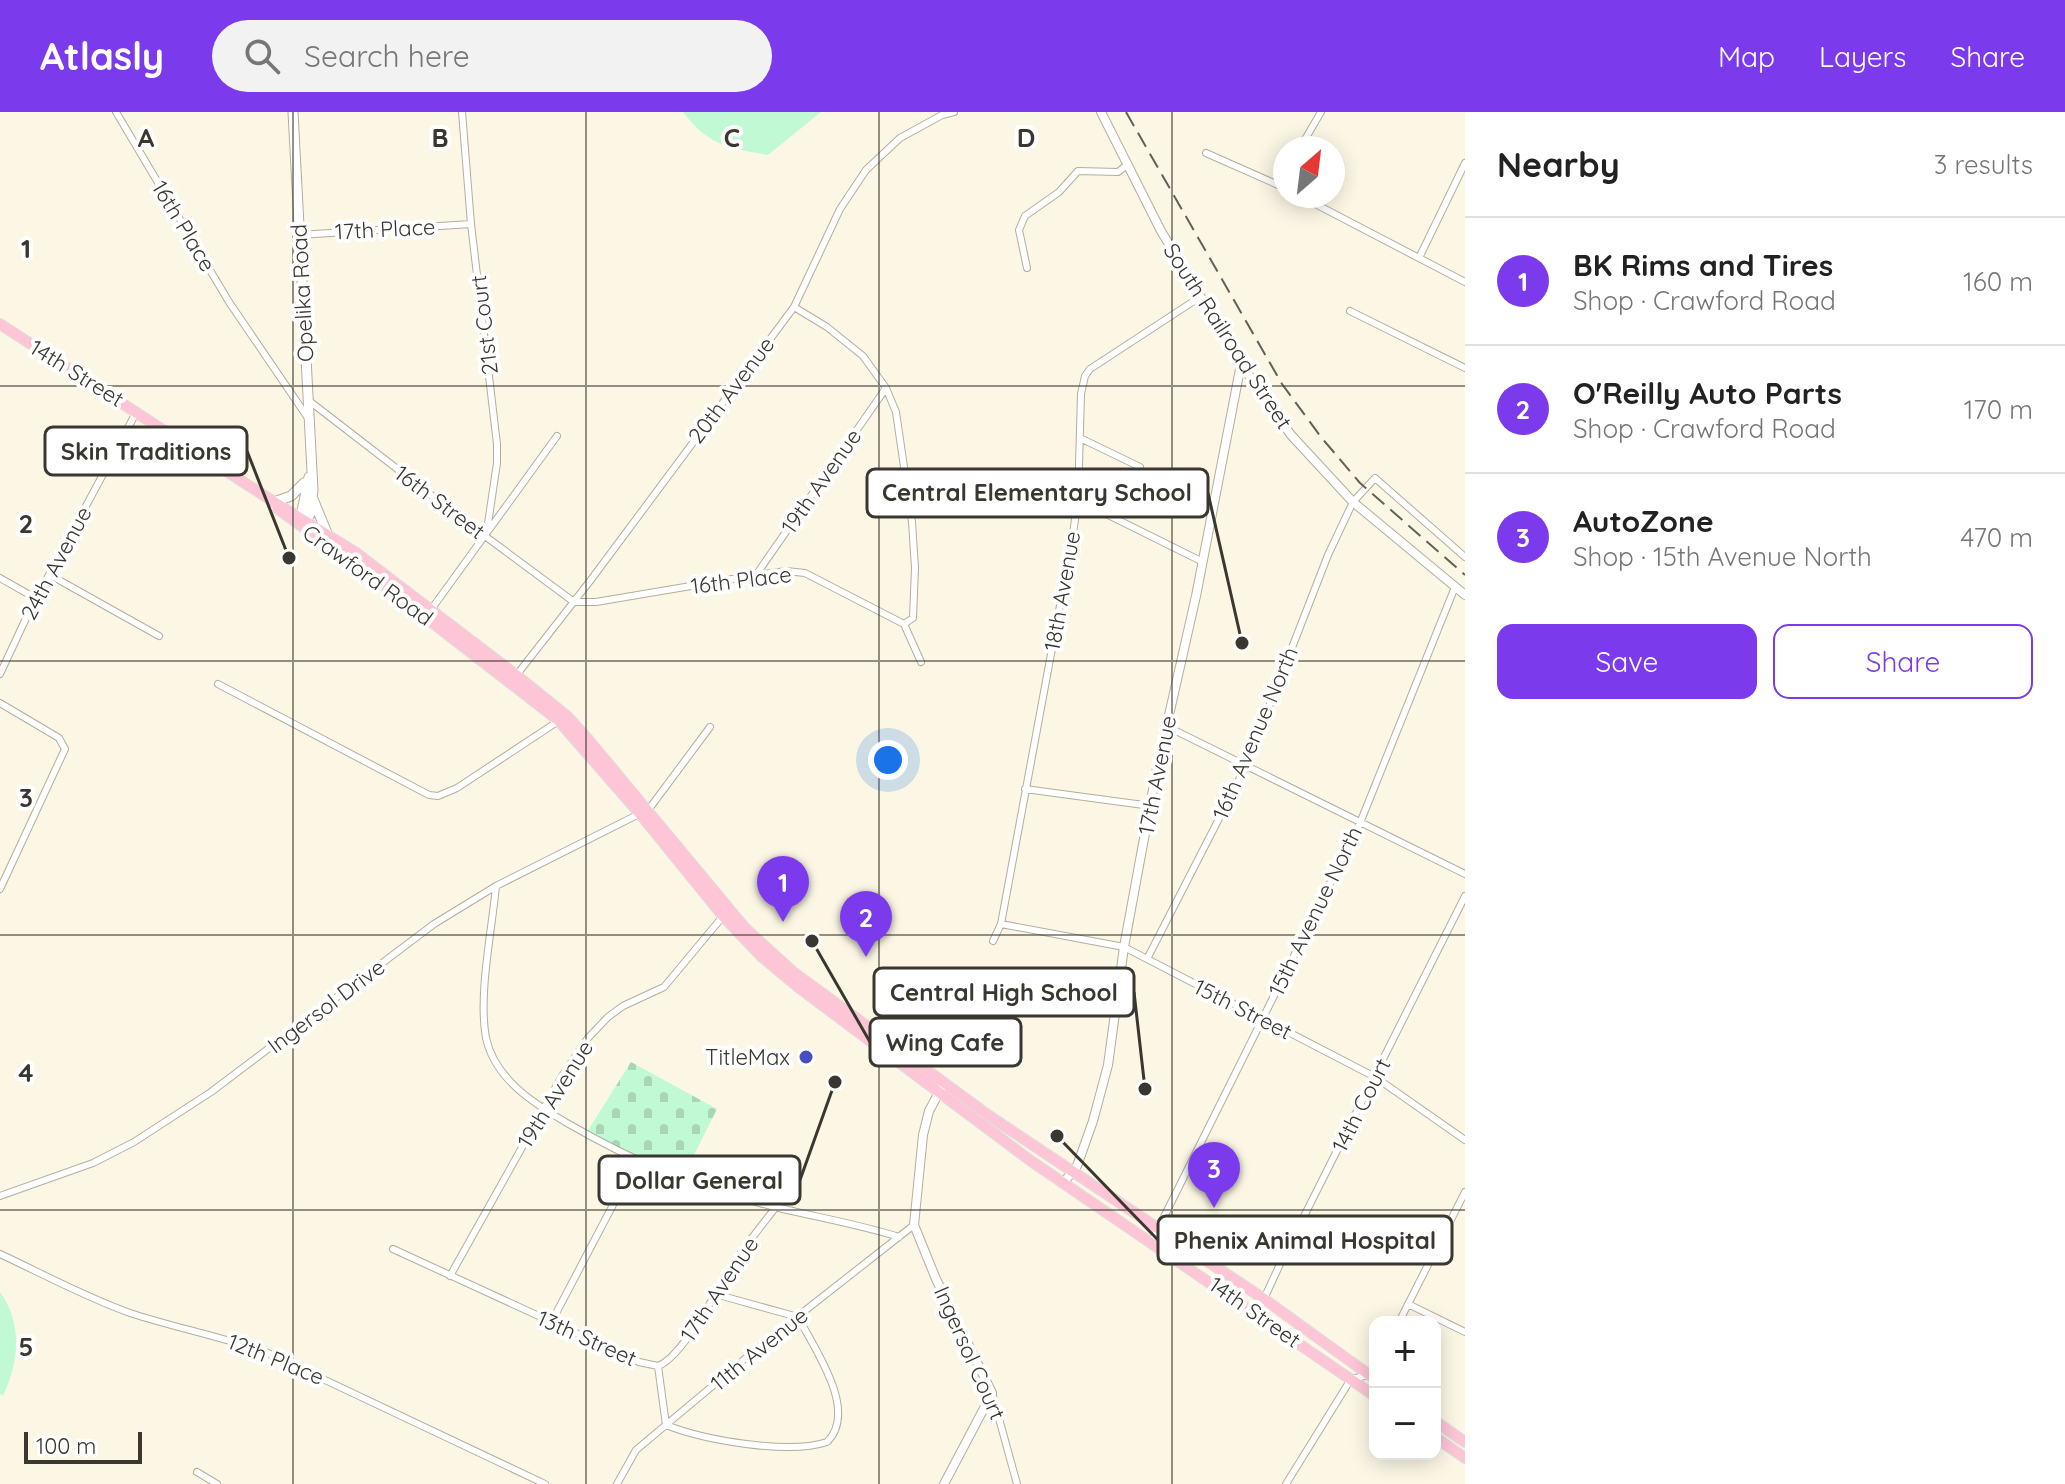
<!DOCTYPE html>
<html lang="en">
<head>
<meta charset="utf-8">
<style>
	:root { --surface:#fff; --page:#f2f2f2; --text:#222; --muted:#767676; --line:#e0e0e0; --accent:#7c3aed }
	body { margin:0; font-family:Quicksand,sans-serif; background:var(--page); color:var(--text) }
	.controls { position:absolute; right:24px; bottom:24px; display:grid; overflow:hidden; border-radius:16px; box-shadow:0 4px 20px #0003 }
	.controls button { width:72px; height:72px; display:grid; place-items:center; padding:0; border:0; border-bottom:2px solid var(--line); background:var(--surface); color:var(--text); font:40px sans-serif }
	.compass { position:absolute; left:1273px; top:24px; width:72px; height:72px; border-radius:50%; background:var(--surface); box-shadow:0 4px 20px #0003; rotate:28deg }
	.scale { position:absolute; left:24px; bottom:20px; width:118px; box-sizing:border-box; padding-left:8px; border:4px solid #393730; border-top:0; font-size:22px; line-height:28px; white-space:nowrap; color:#393730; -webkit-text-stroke:6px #fff; paint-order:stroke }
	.you { position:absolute; left:888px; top:648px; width:28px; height:28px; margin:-20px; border:6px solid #fff; border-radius:50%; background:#1a73e8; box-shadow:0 0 0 12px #1a73e833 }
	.badge { display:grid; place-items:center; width:52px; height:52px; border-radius:50%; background:var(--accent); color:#fff; font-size:26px; font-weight:700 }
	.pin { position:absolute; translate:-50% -66px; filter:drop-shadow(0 2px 4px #0008) }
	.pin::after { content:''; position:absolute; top:42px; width:28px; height:24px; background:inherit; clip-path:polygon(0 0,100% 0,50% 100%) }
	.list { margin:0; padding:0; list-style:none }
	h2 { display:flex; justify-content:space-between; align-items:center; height:104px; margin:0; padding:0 32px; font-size:34px }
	h2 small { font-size:26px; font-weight:400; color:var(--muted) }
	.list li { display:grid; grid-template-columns:52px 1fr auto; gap:24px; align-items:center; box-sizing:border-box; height:128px; padding:0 32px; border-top:2px solid var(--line) }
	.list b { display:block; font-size:30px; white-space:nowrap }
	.list p { margin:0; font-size:26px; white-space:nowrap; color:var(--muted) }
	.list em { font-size:26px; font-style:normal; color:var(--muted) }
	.actions { display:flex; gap:16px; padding:24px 32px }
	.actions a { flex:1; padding:18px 0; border:2px solid var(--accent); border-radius:16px; text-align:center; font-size:28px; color:var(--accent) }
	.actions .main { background:var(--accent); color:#fff }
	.icon { flex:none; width:44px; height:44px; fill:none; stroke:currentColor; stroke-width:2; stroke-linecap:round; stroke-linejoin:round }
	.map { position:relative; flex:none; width:1465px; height:1372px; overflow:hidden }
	header { display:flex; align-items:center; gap:48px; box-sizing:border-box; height:112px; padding:0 40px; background:var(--accent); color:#fff }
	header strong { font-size:38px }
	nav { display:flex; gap:44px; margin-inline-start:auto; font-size:28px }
	.search { width:560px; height:72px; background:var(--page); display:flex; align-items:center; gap:20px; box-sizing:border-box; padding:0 28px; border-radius:44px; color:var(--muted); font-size:30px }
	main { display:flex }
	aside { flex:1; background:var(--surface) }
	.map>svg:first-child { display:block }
	.cemetery { fill:url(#cemetery-stones) }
	.garden { fill:#c2f9d5 }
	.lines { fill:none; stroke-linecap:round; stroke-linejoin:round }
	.minor-casing { stroke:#b3ae9d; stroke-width:8 }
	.tertiary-casing { stroke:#b3ae9d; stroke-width:10 }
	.secondary-casing { stroke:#b3ae9d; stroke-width:11 }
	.primary-casing { stroke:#dfdfde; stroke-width:12 }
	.minor { stroke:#fff; stroke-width:6 }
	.tertiary { stroke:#fff; stroke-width:8 }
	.secondary { stroke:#fff; stroke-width:9 }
	.primary { stroke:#fec5d6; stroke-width:10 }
	.rail { stroke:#636057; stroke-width:2; stroke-dasharray:16 8; stroke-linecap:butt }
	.grid { fill:none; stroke:#393730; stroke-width:2; stroke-opacity:0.55 }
	.poi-dot { fill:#464ec3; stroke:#fff; stroke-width:3 }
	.labels { text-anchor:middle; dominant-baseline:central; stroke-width:8; stroke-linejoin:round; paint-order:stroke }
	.street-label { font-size:22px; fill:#393730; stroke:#fff }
	.poi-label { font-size:22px; fill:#393730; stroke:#fff; text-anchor:end }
	.grid-label { font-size:26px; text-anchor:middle; font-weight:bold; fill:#393730; stroke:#fff; stroke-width:8; stroke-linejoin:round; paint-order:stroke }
	.leader { fill:none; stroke:#393730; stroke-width:3 }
	.callout-dot { fill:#393730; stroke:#fff; stroke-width:3 }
	.callout { fill:#fff; stroke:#393730; stroke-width:3 }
	.callout-label { font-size:24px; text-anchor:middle; font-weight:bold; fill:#393730 }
</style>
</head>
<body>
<header>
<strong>Atlasly</strong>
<div class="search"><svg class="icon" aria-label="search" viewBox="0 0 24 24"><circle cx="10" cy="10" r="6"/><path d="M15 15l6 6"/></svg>Search here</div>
<nav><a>Map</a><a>Layers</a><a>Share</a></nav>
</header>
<main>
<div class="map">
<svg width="1465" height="1372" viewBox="0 0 1465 1372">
	<defs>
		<pattern id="cemetery-stones" width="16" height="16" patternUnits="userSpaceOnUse" patternTransform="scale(2)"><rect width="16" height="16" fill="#c2f9d5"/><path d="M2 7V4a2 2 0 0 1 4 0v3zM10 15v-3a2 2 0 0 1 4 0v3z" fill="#a7d6b7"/></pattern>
	</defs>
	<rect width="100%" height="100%" fill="#fcf7e5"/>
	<path class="cemetery" d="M631 950 717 997 684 1063 637 1045 587 1020Z"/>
	<path class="garden" d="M683 0H821L768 43C728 36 709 34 683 0Z
		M0 1180C23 1212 19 1249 3 1284L0 1282Z"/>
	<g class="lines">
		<defs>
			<path id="minor" d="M116 0 229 190 308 306
				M462 0 471 112 497 332V351L486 425
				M1300 36 1321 0
				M1206 41 1285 76
				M1300 84 1465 170
				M299 123 471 112
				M1419 146 1465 51
				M1027 156 1019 118 1025 104 1059 80 1078 59 1118 60 1127 53
				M794 195 827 215 863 244 886 276 896 300 912 410 915 456 913 506 904 512
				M1350 199 1465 256
				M308 288 466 410 574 490H596L756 463 786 459 805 461 904 512 921 550
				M1080 326 1140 355
				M1078 388 1201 449
				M50 463 159 524
				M756 463 886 276
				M0 466 37 487
				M430 499 557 324
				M0 562 28 502 137 299
				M515 565 590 469 794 195 840 97 866 58 900 26 942 3 954 0
				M218 572 429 683 438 684 457 676 560 608
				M0 591 59 626 65 637 0 777
				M1166 614 1465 762
				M1025 677 1151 694
				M496 774C492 818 478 883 486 926 495 967 533 991 567 1011 636 1051 697 1076 775 1095 816 1105 858 1112 899 1125
				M1001 812 1124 835 1375 965 1465 1028
				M993 829 1001 812 1071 434 1078 388 1081 282 1085 264 1090 257 1200 185
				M1147 847 1246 654 1328 443 1353 390 1375 366 1465 445
				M0 1084 93 1051 134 1030 211 980 434 812 496 774 649 697 710 615
				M1152 1129 1360 711 1455 475
				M393 1137 639 1250 658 1254
				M0 1142C43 1162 85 1185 130 1201 176 1216 223 1225 268 1241L545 1372
				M450 1164 562 964 588 926 608 905 623 894 664 875 724 803
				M1408 1192 1465 1220
				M1257 1202 1281 1150 1465 784
				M552 1209 636 1049
				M1399 1210 1465 1080
				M658 1254C683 1245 719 1174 735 1150 747 1131 762 1113 776 1095
				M658 1254 666 1313
				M992 1281 1017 1372
				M666 1313C704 1328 788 1343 827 1330 859 1299 814 1236 798 1205L715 1182
				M197 1360 217 1372
				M617 1372 636 1338 765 1230 914 1113
				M1286 1372 1351 1267 1369 1263 1375 1254"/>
			<path id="tertiary" d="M1101 0 1161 119 1241 252 1291 323 1353 390 1465 483
				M942 975 929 999 923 1023 914 1113 936 1167 992 1281 944 1372
				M1064 1070 1077 1054 1093 1009 1108 953 1124 835 1157 656 1196 484 1241 252"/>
			<path id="secondary" d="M293 0 313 378 310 402 303 415
				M313 387 327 421
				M274 390 291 384 304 371
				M303 414 302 399 309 365"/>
			<path id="primary" d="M0 212 274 390 355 440 516 563 568 605 587 626 745 816 792 859 988 1003 1264 1187 1375 1267
				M278 397 380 470 558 608 641 703 723 804 762 845 798 875 1031 1049 1375 1284
				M1435 1309 1465 1330
				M1435 1325 1465 1346"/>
		</defs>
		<use href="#minor" class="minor-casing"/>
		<use href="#tertiary" class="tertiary-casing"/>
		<use href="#secondary" class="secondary-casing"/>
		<use href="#primary" class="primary-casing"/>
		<use href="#minor" class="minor"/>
		<use href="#tertiary" class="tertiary"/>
		<use href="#secondary" class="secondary"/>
		<use href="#primary" class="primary"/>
		<path class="rail" d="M1126 0 1282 272 1321 325 1360 371 1465 463"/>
	</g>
	<path class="grid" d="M293 0V1372M586 0V1372M879 0V1372M1172 0V1372M0 274H1465M0 549H1465M0 823H1465M0 1098H1465"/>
	<circle class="poi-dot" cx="806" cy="945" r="8"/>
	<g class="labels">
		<g class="street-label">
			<text transform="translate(184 114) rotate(59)">16th Place</text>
			<text transform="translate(385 117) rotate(-3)">17th Place</text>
			<text transform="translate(302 181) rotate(-93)">Opelika Road</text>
			<text transform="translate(484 213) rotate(-97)">21st Court</text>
			<text transform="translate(1228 224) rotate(57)">South Railroad Street</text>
			<text transform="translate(77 261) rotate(32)">14th Street</text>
			<text transform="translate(731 278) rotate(-53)">20th Avenue</text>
			<text transform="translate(821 369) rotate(-55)">19th Avenue</text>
			<text transform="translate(440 390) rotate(37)">16th Street</text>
			<text transform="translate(56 451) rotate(-62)">24th Avenue</text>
			<text transform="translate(368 463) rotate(36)">Crawford Road</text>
			<text transform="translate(741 468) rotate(-7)">16th Place</text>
			<text transform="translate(1062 479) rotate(-80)">18th Avenue</text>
			<text transform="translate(1255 621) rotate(-67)">16th Avenue North</text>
			<text transform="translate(1157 663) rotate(-79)">17th Avenue</text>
			<text transform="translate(1315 799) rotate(-64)">15th Avenue North</text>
			<text transform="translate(326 894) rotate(-37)">Ingersol Drive</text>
			<text transform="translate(1243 897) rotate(27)">15th Street</text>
			<text transform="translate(555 982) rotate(-58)">19th Avenue</text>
			<text transform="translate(1361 993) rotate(-63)">14th Court</text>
			<text transform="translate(719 1177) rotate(-56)">17th Avenue</text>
			<text transform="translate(1255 1200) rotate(35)">14th Street</text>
			<text transform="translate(587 1226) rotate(24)">13th Street</text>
			<text transform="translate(759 1237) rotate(-39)">11th Avenue</text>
			<text transform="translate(970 1241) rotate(66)">Ingersol Court</text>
			<text transform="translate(276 1247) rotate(22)">12th Place</text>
		</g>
		<g class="poi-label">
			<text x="790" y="945">TitleMax</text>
		</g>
	</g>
	<g class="grid-label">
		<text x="146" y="35">A</text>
		<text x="440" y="35">B</text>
		<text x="732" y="35">C</text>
		<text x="1026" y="35">D</text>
		<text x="26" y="146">1</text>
		<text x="26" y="421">2</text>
		<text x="26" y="695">3</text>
		<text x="26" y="970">4</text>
		<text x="26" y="1244">5</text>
	</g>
	<path class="leader" d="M289 446L247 339M1242 531L1208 381M1145 977L1134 880M812 829L870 930M835 970L800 1068M1057 1024L1158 1128"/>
	<g class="callout-dot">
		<circle cx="289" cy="446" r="8"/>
		<circle cx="1242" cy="531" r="8"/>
		<circle cx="1145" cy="977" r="8"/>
		<circle cx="812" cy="829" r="8"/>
		<circle cx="835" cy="970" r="8"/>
		<circle cx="1057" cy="1024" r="8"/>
	</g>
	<g class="callout">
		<rect x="45" y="315" width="202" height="48" rx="8"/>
		<rect x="867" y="357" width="341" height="48" rx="8"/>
		<rect x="874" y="856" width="260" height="48" rx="8"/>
		<rect x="870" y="906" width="151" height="48" rx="8"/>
		<rect x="599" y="1044" width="201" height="48" rx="8"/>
		<rect x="1158" y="1104" width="294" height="48" rx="8"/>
	</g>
	<g class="callout-label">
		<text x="146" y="348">Skin Traditions</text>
		<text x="1037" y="389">Central Elementary School</text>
		<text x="1004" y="889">Central High School</text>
		<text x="945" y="939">Wing Cafe</text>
		<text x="699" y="1077">Dollar General</text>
		<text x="1305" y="1137">Phenix Animal Hospital</text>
	</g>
</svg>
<div class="controls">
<button>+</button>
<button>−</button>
</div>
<svg class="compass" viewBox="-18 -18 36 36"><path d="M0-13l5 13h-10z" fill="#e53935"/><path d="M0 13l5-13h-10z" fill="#767676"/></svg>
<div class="scale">100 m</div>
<div class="you"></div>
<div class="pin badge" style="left:783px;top:810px">1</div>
<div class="pin badge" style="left:866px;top:845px">2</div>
<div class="pin badge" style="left:1214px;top:1096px">3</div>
</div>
<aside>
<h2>Nearby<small>3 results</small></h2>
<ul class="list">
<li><span class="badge">1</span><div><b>BK Rims and Tires</b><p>Shop · Crawford Road</p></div><em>160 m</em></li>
<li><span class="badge">2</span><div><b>O'Reilly Auto Parts</b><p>Shop · Crawford Road</p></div><em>170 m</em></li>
<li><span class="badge">3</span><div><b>AutoZone</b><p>Shop · 15th Avenue North</p></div><em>470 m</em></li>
</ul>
<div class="actions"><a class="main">Save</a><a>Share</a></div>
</aside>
</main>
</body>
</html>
